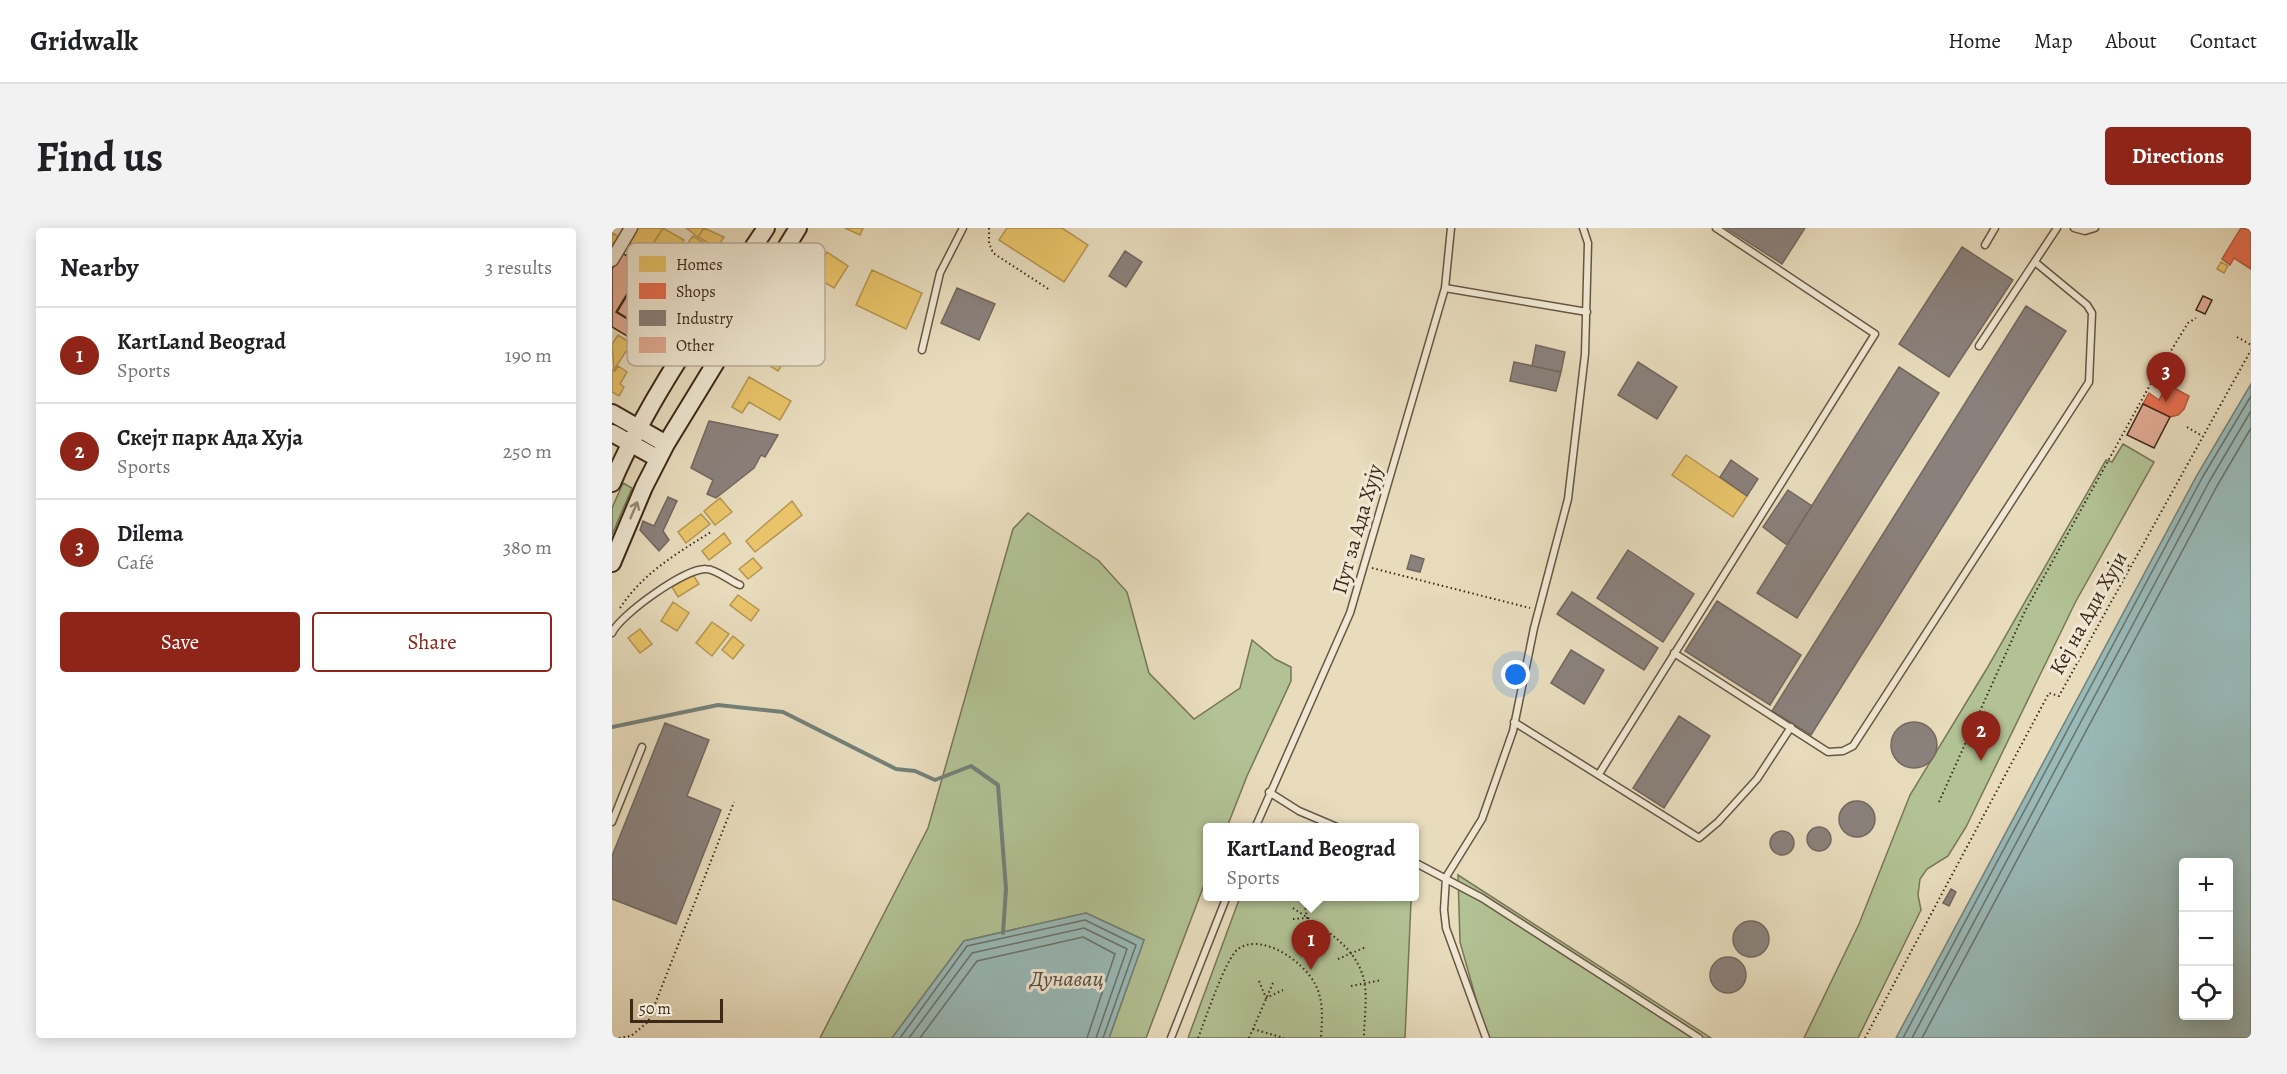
<!DOCTYPE html>
<html lang="en">
<head>
<meta charset="utf-8">
<style>
	:root { --surface:#fff; --page:#f2f2f2; --text:#202124; --muted:#757577; --line:#e0e0e0; --accent:#8f2418 }
	body { margin:0; font-family:Alegreya,serif; background:var(--page); color:var(--text) }
	.controls { position:absolute; right:18px; bottom:18px; display:grid; overflow:hidden; border-radius:6px; box-shadow:0 3px 15px #0003 }
	.controls button { width:54px; height:54px; display:grid; place-items:center; padding:0; border:0; border-bottom:2px solid var(--line); background:var(--surface); color:var(--text); font:30px sans-serif }
	.scale { position:absolute; left:18px; bottom:15px; width:93px; box-sizing:border-box; padding-left:6px; border:3px solid #3c291a; border-top:0; font-size:16px; line-height:21px; white-space:nowrap; color:#3c291a; -webkit-text-stroke:4px #f0e8d4; paint-order:stroke }
	.you { position:absolute; left:904px; top:447px; width:21px; height:21px; margin:-15px; border:4px solid #fff; border-radius:50%; background:#1a73e8; box-shadow:0 0 0 9px #1a73e833 }
	.badge { display:grid; place-items:center; width:39px; height:39px; border-radius:50%; background:var(--accent); color:#fff; font-size:20px; font-weight:700 }
	.pin { position:absolute; translate:-50% -50px; filter:drop-shadow(0 2px 3px #0008) }
	.pin::after { content:''; position:absolute; top:32px; width:21px; height:18px; background:inherit; clip-path:polygon(0 0,100% 0,50% 100%) }
	.popup { position:absolute; left:591px; top:595px; width:216px; height:78px; box-sizing:border-box; display:grid; place-content:center; border-radius:6px; background:var(--surface); filter:drop-shadow(0 2px 4px #0005); font-size:20px; white-space:nowrap; color:var(--muted) }
	.popup b { font-size:22px; color:var(--text) }
	.popup::after { content:''; position:absolute; left:50%; top:100%; margin-left:-12px; border:12px solid transparent; border-top-color:var(--surface) }
	.list { margin:0; padding:0; list-style:none }
	h2 { display:flex; justify-content:space-between; align-items:center; height:78px; margin:0; padding:0 24px; font-size:26px }
	h2 small { font-size:20px; font-weight:400; color:var(--muted) }
	.list li { display:grid; grid-template-columns:39px 1fr auto; gap:18px; align-items:center; box-sizing:border-box; height:96px; padding:0 24px; border-top:2px solid var(--line) }
	.list b { display:block; font-size:22px; white-space:nowrap }
	.list p { margin:0; font-size:20px; white-space:nowrap; color:var(--muted) }
	.list em { font-size:20px; font-style:normal; color:var(--muted) }
	.actions { display:flex; gap:12px; padding:18px 24px }
	.actions a { flex:1; padding:14px 0; border:2px solid var(--accent); border-radius:6px; text-align:center; font-size:21px; color:var(--accent) }
	.actions .main { background:var(--accent); color:#fff }
	.icon { flex:none; width:33px; height:33px; fill:none; stroke:currentColor; stroke-width:2; stroke-linecap:round; stroke-linejoin:round }
	.map { position:relative; flex:none; width:1639px; height:810px; overflow:hidden; border-radius:6px }
	header { display:flex; align-items:center; gap:36px; box-sizing:border-box; height:84px; padding:0 30px; background:var(--surface); border-bottom:2px solid var(--line) }
	header strong { font-size:28px }
	nav { display:flex; gap:33px; margin-inline-start:auto; font-size:21px }
	.intro { display:flex; align-items:center; justify-content:space-between; box-sizing:border-box; height:144px; padding:0 36px }
	h1 { margin:0; font-size:42px }
	.button { padding:15px 27px; border-radius:6px; background:var(--accent); color:#fff; font-size:21px; font-weight:700 }
	main { display:flex; gap:36px; padding:0 36px }
	aside { flex:1; background:var(--surface); border-radius:6px; box-shadow:0 3px 15px #0003 }
	.map>svg:first-child { display:block }
	.green { fill:#b2c294; stroke:#777657; stroke-width:1.5 }
	.water { fill:#99bab9; stroke:#748079; stroke-width:1.5; fill-rule:evenodd }
	.homes { fill:#e9c46a; stroke:#b59652; stroke-width:1.5 }
	.shops { fill:#e76f51; stroke:#b45a40; stroke-width:1.5 }
	.industry { fill:#8a817c; stroke:#73675f; stroke-width:1.5 }
	.lines { fill:none; stroke-linecap:round; stroke-linejoin:round }
	.shore { stroke:#6a726a; stroke-width:1.5 }
	.stream { stroke:#748079; stroke-width:4 }
	.building { fill:#e1ab94; stroke:#3c291a; stroke-width:1.5 }
	.lane-casing { stroke:#675643; stroke-width:9 }
	.street-casing { stroke:#675643; stroke-width:15 }
	.secondary-casing { stroke:#3c291a; stroke-width:20 }
	.path { stroke:#3c291a; stroke-width:2; stroke-dasharray:1.5 3; stroke-linecap:butt }
	.lane { stroke:#f0e8d4; stroke-width:6 }
	.street { stroke:#f0e8d4; stroke-width:12 }
	.secondary { stroke:#f0e8d4; stroke-width:16 }
	.oneway { stroke:#968877 }
	.labels { text-anchor:middle; dominant-baseline:central; stroke-width:6; stroke-linejoin:round; paint-order:stroke }
	.street-label { font-size:21px; fill:#3c291a; stroke:#f0e8d4 }
	.water-label { font-size:22px; font-style:italic; fill:#534d42; stroke:#f0e8d4 }
	.key { fill:#f0e8d4; stroke:#baaf9c; stroke-width:1.5 }
	.key-label { font-size:16px; fill:#3c291a }
</style>
</head>
<body>
<header>
<strong>Gridwalk</strong>
<nav><a>Home</a><a>Map</a><a>About</a><a>Contact</a></nav>
</header>
<div class="intro"><h1>Find us</h1><a class="button">Directions</a></div>
<main>
<aside>
<h2>Nearby<small>3 results</small></h2>
<ul class="list">
<li><span class="badge">1</span><div><b>KartLand Beograd</b><p>Sports</p></div><em>190 m</em></li>
<li><span class="badge">2</span><div><b>Скејт парк Ада Хуја</b><p>Sports</p></div><em>250 m</em></li>
<li><span class="badge">3</span><div><b>Dilema</b><p>Café</p></div><em>380 m</em></li>
</ul>
<div class="actions"><a class="main">Save</a><a>Share</a></div>
</aside>
<div class="map">
<svg width="1639" height="810" viewBox="0 0 1639 810">
	<rect width="100%" height="100%" fill="#e8dcbd"/>
	<filter id="stains"><feTurbulence type="fractalNoise" baseFrequency=".00333" numOctaves="4"/><feColorMatrix values="0 0 0 0 .2 0 0 0 0 .09 0 0 0 0 .02 0 0 0 .5 -.17"/></filter>
	<radialGradient id="worn" r=".72"><stop offset=".6" stop-color="#630" stop-opacity="0"/><stop offset="1" stop-color="#630" stop-opacity=".3"/></radialGradient>
	<path class="green" d="M1511 216 1542 234 1464 373 1354 599 1336 628 1315 641 1308 651 1306 667 1309 682 1246 810H1192L1247 696 1298 567 1374 442 1494 232 1500 234Z
		M11 255 20 260 0 307V280Z
		M416 285 487 333 515 364 537 445 582 491 628 460 640 412 663 431 679 439V453L635 548 615 599 596 600 595 649 534 810H497L532 712 474 685 352 713 280 810H208L316 600 401 301Z
		M846 647 1099 810H875L848 714Z
		M796 669 799 673 793 810H576L628 669Z"/>
	<path class="water" d="M1639 156V810H1284L1585 247ZM1572 634H1616V788H1572Z
		M474 685 532 712 497 810H280L352 713Z"/>
	<path class="homes" d="M24 0H51L38 20 30 15 27 21 16 14Z
		M51 0 72 12 62 28 41 16Z
		M74 0H92L86 9Z
		M92 0 112 9 105 20 86 9Z
		M233 0H251L248 7Z
		M395 0H450L476 17 452 54 387 12Z
		M1 5 9 11 0 26V7Z
		M81 8 95 17 88 28 73 19Z
		M215 24 236 38 222 60 200 47Z
		M62 33 84 47 76 60 54 46Z
		M83 33 94 40 87 49 76 42Z
		M1609 34 1616 38 1612 45 1605 41Z
		M260 42 310 65 294 101 244 77Z
		M164 105 183 117 166 143 147 131Z
		M6 107 26 120 21 128 14 123 2 142 0 116Z
		M6 138 15 144 8 156 12 159 7 168 0 164V142L3 143Z
		M137 149 179 173 168 192 137 174 130 185 120 179Z
		M1074 227 1135 268 1121 289 1060 247Z
		M108 270 120 284 103 297 92 283Z
		M180 273 190 287 143 324 134 313Z
		M89 286 98 296 74 315 66 304Z
		M112 305 119 315 97 332 90 323Z
		M141 330 150 340 136 351 127 341Z
		M81 347 87 356 66 369 60 359Z
		M126 367 147 382 139 393 118 377Z
		M61 374 77 385 65 403 49 393Z
		M100 394 117 406 100 428 84 415Z
		M28 401 40 416 28 425 16 410Z
		M121 408 132 417 121 431 110 422Z"/>
	<path class="shops" d="M1629 0 1639 2V41L1622 30 1618 37 1610 31Z
		M1555 156 1577 168 1572 181 1566 187 1558 189 1531 176 1537 165 1547 172Z"/>
	<path class="industry" d="M1114 0H1193L1170 36Z
		M1350 19 1401 52 1337 149 1287 116Z
		M513 23 530 34 514 59 497 48Z
		M345 60 383 76 367 112 329 95Z
		M183 72 203 84 189 108 169 95Z
		M1414 78 1454 103 1199 507 1160 483Z
		M924 117 953 124 949 144 920 138Z
		M902 134 949 144 944 163 898 153Z
		M1026 134 1065 159 1045 191 1006 167Z
		M1287 139 1327 165 1185 390 1145 365Z
		M97 193 166 207 153 229 149 227 142 240 104 270 95 266 101 252 79 240Z
		M1119 232 1146 251 1135 268 1108 249Z
		M1176 262 1200 278 1175 317 1151 299Z
		M56 269 65 273 51 303 57 312 47 323 28 302 31 293 42 298Z
		M1016 322 1082 366 1051 414 985 370Z
		M799 327 812 331 808 344 795 341Z
		M960 364 1046 420 1032 442 945 386Z
		M1105 373 1189 427 1158 477 1073 423Z
		M959 422 992 442 972 476 939 455Z
		M1067 488 1098 508 1052 580 1021 560Z
		M1279 517a23 23 0 1 1 46 0a23 23 0 1 1-46 0Z
		M53 495 97 512 75 568 109 582 64 696 0 671V628Z
		M1227 591a18 18 0 1 1 36 0a18 18 0 1 1-36 0Z
		M1195 611a12 12 0 1 1 24 0a12 12 0 1 1-24 0Z
		M1158 615a12 12 0 1 1 24 0a12 12 0 1 1-24 0Z
		M1339 661 1344 664 1337 678 1331 675Z
		M1121 711a18 18 0 1 1 36 0a18 18 0 1 1-36 0Z
		M1098 747a18 18 0 1 1 36 0a18 18 0 1 1-36 0Z"/>
	<g class="lines">
		<path class="shore" d="M288 810 355 718 473 692 524 717 491 810
			M297 810 360 725 472 700 515 721 484 810
			M308 810 365 733 471 709 503 726 475 810
			M1291 810 1590 250 1639 168
			M1300 810 1597 254 1639 183
			M1310 810 1605 258 1639 200"/>
		<path class="stream" d="M0 499 106 477 171 484 284 541 303 543 323 552 359 538 386 557 394 661 391 705"/>
	</g>
	<path class="building" d="M43 21 59 31 43 57 37 53 21 79 26 82 20 93 5 84Z
		M10 25 32 38 4 84 38 105 30 117 0 99V41Z
		M1591 68 1600 72 1593 86 1584 82Z
		M1531 176 1558 189 1542 220 1515 207Z"/>
	<g class="lines">
		<defs>
			<path id="lane" d="M1462 0 1473 3 1483 0
				M1373 17 1383 0
				M833 60 975 84
				M1367 118 1445 0
				M310 122 328 45 351 0
				M0 405C8 387 73 340 94 341 104 341 118 353 128 357
				M1062 425 1216 524 1231 523 1241 518 1477 154 1480 85 1475 77 1423 34
				M902 494 1087 610 1106 594 1145 551 1179 499
				M987 546 1263 106 1104 0
				M657 564 687 583 727 600
				M0 594 30 519
				M643 600 738 385 833 60 839 0
				M802 634 870 670 1087 810
				M559 810 615 668
				M874 810 834 700 832 682 834 649 870 591 901 503 922 400 956 271 973 126 976 15 971 0"/>
			<path id="street" d="M0 32 19 0"/>
			<path id="secondary" d="M0 185 54 216
				M0 205 45 230
				M0 255C39 164 100 82 154 0
				M0 335 32 259 54 216 186 0"/>
		</defs>
		<use href="#lane" class="lane-casing"/>
		<use href="#street" class="street-casing"/>
		<use href="#secondary" class="secondary-casing"/>
		<path class="path" d="M377 0V15L381 25 438 62
			M1625 109 1639 117
			M1575 199 1590 208
			M1503 333 1517 338
			M760 340 918 380
			M8 380C31 345 64 326 99 304
			M1327 574 1413 383 1538 157 1576 95 1584 90
			M681 680C710 700 748 719 753 758 755 774 752 793 752 810
			M681 691 695 690 692 672
			M726 731 754 719
			M647 753 654 770 671 762
			M739 758 770 752
			M641 801 672 810
			M7 810 19 808 36 794 122 574
			M586 810C593 793 613 731 626 721 650 704 692 734 703 756 712 772 710 792 709 810
			M637 810 661 755
			M1253 810 1437 465 1447 468 1639 122"/>
		<use href="#lane" class="lane"/>
		<use href="#street" class="street"/>
		<use href="#secondary" class="secondary"/>
	</g>
	<defs><path id="oneway-shaft" d="M-6 0H5M1.5-3L5.5 0L1.5 3" fill="none" stroke-width="1.6" stroke-linecap="round" stroke-linejoin="round" transform="scale(1.5)"/></defs>
	<use class="oneway" href="#oneway-shaft" transform="translate(22 282) rotate(-67)"/>
	<g class="labels">
		<g class="street-label">
			<text transform="translate(745 301) rotate(-74)">Пут за Ада Хују</text>
			<text transform="translate(1476 385) rotate(-61)">Кеј на Ади Хуји</text>
		</g>
		<g class="water-label">
			<text x="455" y="751">Дунавац</text>
		</g>
	</g>
	<rect x="15" y="15" width="198" height="123" rx="9" class="key"/>
	<rect x="27" y="28" width="27" height="16" fill="#e9c46a"/>
	<rect x="27" y="55" width="27" height="16" fill="#e76f51"/>
	<rect x="27" y="82" width="27" height="16" fill="#8a817c"/>
	<rect x="27" y="109" width="27" height="16" fill="#e1ab94"/>
	<g class="key-label">
		<text x="64" y="42">Homes</text>
		<text x="64" y="69">Shops</text>
		<text x="64" y="96">Industry</text>
		<text x="64" y="123">Other</text>
	</g>
	<rect width="100%" height="100%" filter="url(#stains)"/>
	<rect width="100%" height="100%" fill="url(#worn)"/>
</svg>
<div class="controls">
<button>+</button>
<button>−</button>
<button><svg class="icon" aria-label="locate" viewBox="0 0 24 24"><circle cx="12" cy="12" r="6"/><path d="M12 2v4M12 18v4M2 12h4M18 12h4"/></svg></button>
</div>
<div class="scale">50 m</div>
<div class="you"></div>
<div class="pin badge" style="left:699px;top:742px">1</div>
<div class="popup"><b>KartLand Beograd</b>Sports</div>
<div class="pin badge" style="left:1369px;top:533px">2</div>
<div class="pin badge" style="left:1554px;top:174px">3</div>
</div>
</main>
</body>
</html>
